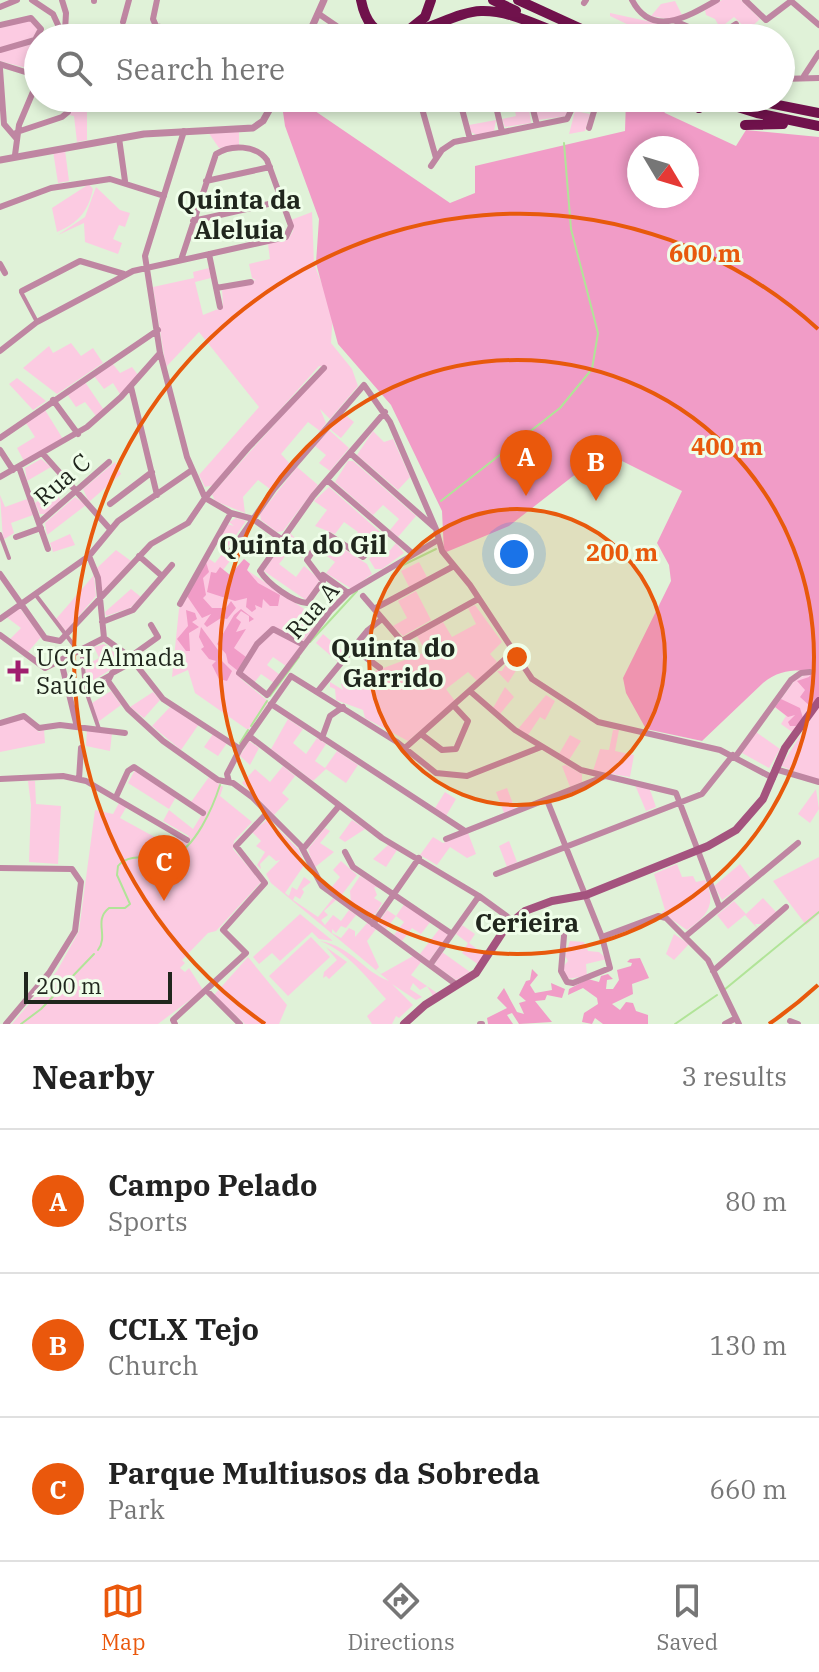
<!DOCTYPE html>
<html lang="en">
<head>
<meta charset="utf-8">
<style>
	:root { --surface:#fff; --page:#f6f6f6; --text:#222; --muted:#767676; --line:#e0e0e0; --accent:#ea580c }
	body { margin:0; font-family:"IBM Plex Serif",serif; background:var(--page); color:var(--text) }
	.compass { position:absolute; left:627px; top:136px; width:72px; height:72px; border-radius:50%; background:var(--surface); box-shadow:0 4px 12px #0003; rotate:128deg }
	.scale { position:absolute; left:24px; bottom:20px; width:148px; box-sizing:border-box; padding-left:8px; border:4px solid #20261d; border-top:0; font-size:22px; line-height:28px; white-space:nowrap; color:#20261d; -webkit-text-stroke:6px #effee9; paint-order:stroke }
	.you { position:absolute; left:514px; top:554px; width:28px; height:28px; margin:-20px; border:6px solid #fff; border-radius:50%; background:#1a73e8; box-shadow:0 0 0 12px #1a73e833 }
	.badge { display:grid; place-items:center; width:52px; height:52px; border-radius:50%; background:var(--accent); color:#fff; font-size:26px; font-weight:700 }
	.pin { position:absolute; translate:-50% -66px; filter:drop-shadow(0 2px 4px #0008) }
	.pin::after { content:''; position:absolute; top:42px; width:28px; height:24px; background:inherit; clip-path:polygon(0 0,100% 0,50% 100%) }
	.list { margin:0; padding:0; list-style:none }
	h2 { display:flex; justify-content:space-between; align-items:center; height:104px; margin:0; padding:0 32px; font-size:34px }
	h2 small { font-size:26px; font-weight:400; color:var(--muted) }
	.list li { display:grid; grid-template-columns:52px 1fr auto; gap:24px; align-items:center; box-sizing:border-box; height:144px; padding:0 32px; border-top:2px solid var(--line) }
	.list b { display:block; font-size:30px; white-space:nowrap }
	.list p { margin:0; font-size:26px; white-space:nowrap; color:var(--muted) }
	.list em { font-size:26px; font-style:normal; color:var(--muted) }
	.icon { flex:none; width:44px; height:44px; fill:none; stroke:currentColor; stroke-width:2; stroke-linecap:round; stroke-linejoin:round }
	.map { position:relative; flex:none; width:819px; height:1024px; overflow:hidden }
	.search { position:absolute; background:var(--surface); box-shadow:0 4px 12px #0003; left:24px; right:24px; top:24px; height:88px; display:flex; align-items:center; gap:20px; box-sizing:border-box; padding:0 28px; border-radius:44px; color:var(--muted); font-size:30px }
	.sheet { height:536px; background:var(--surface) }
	nav { display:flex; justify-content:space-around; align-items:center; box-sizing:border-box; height:112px; border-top:2px solid var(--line); background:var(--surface); font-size:22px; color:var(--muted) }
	nav a { display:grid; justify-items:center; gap:4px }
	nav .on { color:var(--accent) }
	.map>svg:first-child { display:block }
	.green { fill:#fccbe2 }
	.forest { fill:#f19cc7; fill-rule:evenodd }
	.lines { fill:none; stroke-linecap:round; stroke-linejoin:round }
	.stream { stroke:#b1e498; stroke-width:2 }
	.pedestrian { stroke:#bf86a2; stroke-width:4 }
	.minor { stroke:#bf86a2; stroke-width:6 }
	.tertiary { stroke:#bf86a2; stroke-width:7 }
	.secondary { stroke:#a4537e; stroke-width:8 }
	.motorway { stroke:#70124c; stroke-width:10 }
	.ring { fill:none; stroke:#e8590c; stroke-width:4 }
	.poi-dot { fill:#a01e6f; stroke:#effee9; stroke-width:3 }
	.labels { text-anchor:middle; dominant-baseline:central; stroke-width:6; stroke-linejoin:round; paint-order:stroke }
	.street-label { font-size:24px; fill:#20261d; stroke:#effee9 }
	.poi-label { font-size:24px; fill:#20261d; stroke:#effee9; text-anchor:start }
	.neighbourhood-label { font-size:26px; font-weight:bold; fill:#20261d; stroke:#effee9 }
	.centre { fill:#e8590c; stroke:#effee9; stroke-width:4 }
	.ring-label { font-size:24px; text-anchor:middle; font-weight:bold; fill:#e8590c; stroke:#effee9; stroke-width:6; stroke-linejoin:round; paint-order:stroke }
</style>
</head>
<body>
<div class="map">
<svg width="819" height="1024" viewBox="0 0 819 1024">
	<rect width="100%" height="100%" fill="#e0f2d8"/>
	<path class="green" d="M722 0H741L760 19 748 30 734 17 720 28 715 19 706 15 705 10Z
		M675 1 683 17 668 19 651 16 661 4Z
		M610 13 665 25 656 38 610 16Z
		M28 20 39 25 38 36 0 48V27Z
		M38 40V71L0 61V51Z
		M532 98H574L567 116 538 120Z
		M528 103 531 123 505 127 502 119 516 116 514 106Z
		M73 107H87V140L77 142 74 116 69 115Z
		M575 111 590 114 585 131 569 134Z
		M496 120 494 131 477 135 471 132 469 125Z
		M239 131V145L219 148 208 132Z
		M65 150 69 181 58 183 53 151Z
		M89 184 93 189C88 212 78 223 57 232L52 208Z
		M96 187 120 210 130 213 125 227 119 225 113 239 122 243 118 254 85 242 84 223 58 235 85 217Z
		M312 212 314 264 333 312 331 343 352 369 358 386 330 419 320 409 326 423 320 431 308 422 281 454 291 465 270 489 258 480 243 497 245 513 215 501 212 494 326 367 319 366 213 485 205 487 199 475 259 407 199 332 166 367 153 287 194 278 193 272 209 268 211 278 195 282 203 315 223 307 222 289 256 280 252 278 249 264 270 259 268 244 289 238 293 231 291 220Z
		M71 343 81 356 93 348 103 363 57 394 23 368 49 346 53 353Z
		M112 363 120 373 132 367 138 375 120 394 113 383 104 389 94 376Z
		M17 378 46 401 33 410 9 384Z
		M85 382 104 410 96 416 85 402 76 407 67 394Z
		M45 410 63 439 24 461 17 448 35 437 26 423Z
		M343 413 354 422 341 438 330 429Z
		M329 430 349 448 330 471 319 463 326 455 315 446Z
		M373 431 384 442 393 439 410 477 398 490 357 455Z
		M41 459 51 467 27 481 25 468Z
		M348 461H353L416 516 398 537 390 530 399 519 383 505 373 515 335 482Z
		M115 462 121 474 89 502 83 489Z
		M297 467 318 485 283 531 277 532 261 520 260 514Z
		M329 487 380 532 363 554 349 545 358 532 344 522 335 534 315 526 327 510 314 501Z
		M55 490 61 501 46 514H40L35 503Z
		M0 495 5 507 27 499 33 515 11 523 14 533 3 540Z
		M75 497 86 505 47 535 45 523Z
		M236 518 246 521 227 548 218 541 227 524 234 526 229 522Z
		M290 533 308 551 302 558 290 550 279 564 296 577 304 566 320 580 306 600 264 571Z
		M70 534 75 545 53 552 50 543Z
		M396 543 404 553 382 569H375L369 559 379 548 387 554Z
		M336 544 367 564 372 574 352 589 326 573 335 562 327 556Z
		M116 550 131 561 102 592 97 568Z
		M225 550 233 557 223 570 230 575 244 559 250 564 247 570 307 611 316 624 286 666 273 657 267 665 280 675 274 683 261 674 254 683 244 676 241 679 269 702 248 730 195 693 188 670 172 677 179 609 208 558 215 563Z
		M419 562 427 577 409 587 401 571Z
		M94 575 96 596 66 631 56 619Z
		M131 589 141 597 130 608 106 616 105 612Z
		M416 591 431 620 403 636 393 626 407 618 398 601Z
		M475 605 502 642 490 654 497 662 477 681 468 672 446 689 455 701 408 741 365 718 363 710 336 700 335 689 330 687V682L343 690 341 684 426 652 417 636 443 622 452 637 476 624 468 608Z
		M19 607 41 637 28 652 10 639 21 628 5 616Z
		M323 634 345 653 338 662 316 643Z
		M104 644 124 661 86 685V665L99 658 94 647Z
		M510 658 519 666 508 683 497 671H502Z
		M813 671H819V696L792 732 781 724 786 716 775 707 795 680Z
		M505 687 514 697 500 714 493 708Z
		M111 691 121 705 98 722 92 703Z
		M153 692 160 700 144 718 130 707Z
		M546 695 555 701 545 720 540 717 528 735 518 729Z
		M819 706V781L781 766Z
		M170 707 199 724 181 750 152 726Z
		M25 718 39 732 44 729 45 743 0 752V726Z
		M288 719 303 729 293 743 306 754 317 738 326 744 315 761 325 768 337 751 358 765 346 783 326 769 313 781 271 749Z
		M87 730 112 733 110 751 86 746Z
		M613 730H619L615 751 634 755 630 777 593 771 600 749 609 750Z
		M756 732 780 749 769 768 742 753Z
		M213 734 227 743 218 756 204 747Z
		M570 735 581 741 569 760 559 754Z
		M249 741 259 748 250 765 240 756Z
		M566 765 582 774V782L570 787 562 766Z
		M283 766 295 776 282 793 289 799 274 815 242 783 255 769 270 782Z
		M135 770 176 797 169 809 128 783Z
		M209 777 223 787 220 796 252 822 234 841 233 849 261 882 216 931 208 933 182 960 185 963 180 968 185 972 189 968 203 990 158 1024H12L57 971 79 931 95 810 113 814 119 803 127 806 120 818 171 846 177 836 187 841 189 836 163 821 169 810 193 829 204 811 191 802Z
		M28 781H35L36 804 61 806 58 864 29 862 31 805Z
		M635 785 649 787 656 807 646 811Z
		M507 788 515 809 504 813 496 792Z
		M816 789 819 809 810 823 798 814Z
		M445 792 456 799 446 816 435 808Z
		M268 819 298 849 305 864 285 893 289 896 292 887 297 890 304 877 311 882 302 889 304 892 300 899 295 896 293 900 318 917 333 898 336 900 324 911 328 915 321 920 325 925 333 915 341 921 349 910 356 915 346 928 341 926 336 933 332 929V933L341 938 349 928 355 931V937L367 923 376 929 367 941 379 967 376 970 381 974 413 956 421 962 411 975 437 993 433 996 427 986 420 990 413 983 410 989 422 997 416 1000 392 984 413 1005 399 1018 396 1016 392 1024H372L367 1016 386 999C366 977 347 951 320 941 353 947 362 971 389 981L271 883 266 874 280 860 276 861 269 855 260 864 261 869 257 865 265 852 256 846 261 841 252 832Z
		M352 820 365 829 345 842 339 838Z
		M325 828 330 831 320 843 334 852 314 868 308 849Z
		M468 833 476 854 467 858 450 847 437 865 420 855 433 837 443 843Z
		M509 841 517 862 507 867 499 846Z
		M388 845 397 850 386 867 373 859Z
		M819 857V914L806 925 773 881Z
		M341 861 357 875 340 897 330 889 340 877 333 870Z
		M677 864 682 877 693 876 696 882 705 880C717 903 708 916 687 930L661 912 665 910 654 874Z
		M740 864 751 879 722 900 714 886Z
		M360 876 382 888 374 887 377 895 374 898 382 903 374 917 375 913 371 916 351 904 350 891Z
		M763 898 776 912 762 924H755L757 928 745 915 728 929 717 915 734 901 746 914Z
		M405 903 431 921 421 934 412 928 402 941 394 935 404 922 396 916 386 929 378 923 387 910 396 916Z
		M300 914 333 941 319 939 312 932 280 961 272 953 259 964 253 957Z
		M462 925 475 934 469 943 486 956 479 965 462 953 468 943 456 934Z
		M440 928 448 935 429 961 420 954Z
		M674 934 689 944 674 960 666 954Z
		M311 937 330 957 288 996 269 976Z
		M570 941 584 942 588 951 599 952 607 959 586 964 587 976 566 979 563 967 568 961 565 956Z
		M326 947 347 962 329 979 326 976 323 978 324 972 337 960Z
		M442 952 470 972 456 980 434 965Z
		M248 957 287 1005 279 1024H245L214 995Z"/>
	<path class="forest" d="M281 98H296L450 203 475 193V166L625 131 626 99 657 102 665 113 736 146 746 130 819 137V696L811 707 800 697 805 690 797 681 809 677 813 671C792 670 779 670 763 683L702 741 646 729 626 693 623 678 671 581 669 565 657 543 682 491 604 452 509 526 444 553 442 511 391 405 338 344 316 263 319 219 285 126ZM639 148H687V196H639Z
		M244 559 250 564 247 570 258 583 280 595 278 606H270L263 599 262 608 255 605 256 609 252 612 246 607 247 598 235 601 207 592 211 572 216 573 220 567 230 575Z
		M206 562 209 572 203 578 206 595 203 598 212 608H226L231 601 236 608 227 619 221 618 207 627 204 624 211 614 202 618 187 596Z
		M241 609 254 619 249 622V616L241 611 236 618 241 622 236 632 246 629 234 648 246 657 238 671 228 663 226 654 217 644 234 615Z
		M186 610 195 613 197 619 192 622 199 627 189 633 190 651H186L177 639 188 626Z
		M201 627 221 654 220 659 232 671 227 681 219 679 212 665 216 661 209 659 201 649 204 647 199 637Z
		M781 699 800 708 803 718 796 726H790L788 722 795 715 788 717 775 707Z
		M640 958 649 978 632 984 633 994 612 1004 620 1010 626 1002 633 1003 636 1011 648 1015V1024H603L595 1018 592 1024 582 1022 584 1013 598 1004 597 998 583 988 568 995 569 989 588 979 599 982 601 976 608 974 613 979 607 980 606 989H613L619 980 617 970 631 966 632 963 627 962 630 959Z
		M532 969 538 975 530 985 535 993 552 990 551 983 565 989 562 998 547 995 545 1000 535 1001 552 1022 519 1024 512 1013 507 1015 513 1024H488L487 1018 507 1008 497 998 504 988 517 1012 524 1014 519 1003 526 1001 519 995 526 981 530 980Z"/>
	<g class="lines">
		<path class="stream" d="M441 501 560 408 592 369 598 333 571 229 564 143
			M397 568 436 549
			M310 642 357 591
			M270 696 299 657
			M251 726 267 701
			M240 743 248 730
			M98 950C109 935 93 921 109 908H125L130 904 117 875 118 866C130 851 155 861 172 856 195 849 213 807 220 785
			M724 990 819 912
			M21 1024 41 1009 94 954
			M675 1024 717 995"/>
		<path class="pedestrian" d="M21 292 37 322
			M0 534 9 558
			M35 594 82 656 85 688 99 729
			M85 688 111 674"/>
		<path class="minor" d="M32 0 53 14 64 38
			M62 0 66 13 65 31
			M157 0 153 19 156 26 207 38
			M632 0C652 39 689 16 717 0
			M745 0 766 20 791 1 819 25
			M94 1V0
			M584 3 586 0
			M0 7 17 0
			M319 14 354 38
			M123 22 129 0
			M677 22 714 38 736 24
			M0 25 31 18 41 29 35 40 0 50
			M0 64 38 76
			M0 69 4 124 16 138
			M804 76 819 53
			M781 79 819 78
			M347 98 363 107
			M419 98 436 158
			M459 98 470 139
			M494 98 502 132
			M530 98 537 125
			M242 106 247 98
			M589 128 598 98
			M184 131 145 256 160 353 187 457 205 498 231 513 253 519 281 539
			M17 132 62 117 68 112 70 98
			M119 138 125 181
			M15 155 19 125 38 80
			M431 166 442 150 454 142 567 119 577 98
			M206 181 270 167
			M0 207 51 188 110 179 164 196
			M193 221 282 201
			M209 254 220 307
			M0 264 5 273
			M216 288 251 282
			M22 291 80 261 124 274
			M0 351 37 322 133 271 286 237 291 226 267 160C256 145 231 144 216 154L181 260
			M131 387 157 495
			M53 400 78 434
			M385 412 313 496 260 571C268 584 293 602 307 603L323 581 307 560 321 538 329 535 363 557 387 532
			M0 438 158 330
			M0 450 13 470
			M350 453 434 527
			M43 454 110 529
			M19 467 48 549
			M0 477 87 427 121 397 160 353
			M327 480 412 553
			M110 504 152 472
			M39 523 109 462
			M16 537 41 528
			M231 551 274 489 364 385 390 422 436 529 442 551 470 585 532 679 598 722 720 750 773 778
			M89 556 98 578 104 638 130 657 163 699 240 749
			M139 556 162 576
			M0 574 45 638 60 641 151 544 188 523 205 498 248 448 324 368
			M323 575 348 593
			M363 596 412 653
			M180 604 231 513
			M374 609 454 566
			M0 619 89 556 118 521 192 470
			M102 622 133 610 172 565
			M0 635 45 668 104 638
			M402 641 478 599
			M353 648 380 668
			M130 657 158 637 151 625
			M61 661 77 727
			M134 661 112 673 108 681 128 709 163 741 218 780 233 783 252 797 301 846 322 886 457 985
			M318 691 368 630 382 619
			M471 692 515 730 581 770 676 793 719 906
			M267 695 330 611 348 593 438 540
			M267 695 239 673 257 644 273 629 304 645
			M271 704 465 831
			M0 723 24 716 39 728 60 725 125 733
			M421 734 442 750 456 749 468 721 454 706
			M249 736 382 838 479 896 512 920
			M322 738 330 716 343 707
			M405 748 512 653
			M736 756 791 680 801 673 810 672
			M775 769 819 782
			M0 779 63 776 86 781 187 840
			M79 779 81 748
			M229 782 227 774 240 749 291 676 397 742 436 773 467 776 541 747
			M116 797 128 771 134 767 203 813
			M547 800 602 937 610 968 573 983 567 982 561 971 564 936
			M446 839 603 777
			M303 849 339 806
			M345 852 353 867 452 934
			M0 868 72 869 81 882 75 931 49 973 6 1024
			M496 874 702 794 733 755
			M373 924 419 858
			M687 935 798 843
			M602 937 658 916 666 918 708 960 739 1024
			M430 965 479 896
			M713 971 786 907
			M206 990 240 1024
			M790 1021 798 1024
			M175 1024 173 1020 246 953 223 930 265 883 236 846 267 813
			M480 1024H482
			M725 1024 736 1018"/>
		<path class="tertiary" d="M307 38 324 0
			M0 160 144 134 253 128 263 121 276 98"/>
		<path class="secondary" d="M404 1024 425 1005 476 973 506 927 525 911 552 901 586 895 708 846 736 830 763 799 785 748 819 701"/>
		<path class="motorway" d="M361 0C375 72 441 12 481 11 510 10 537 26 564 35
			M493 0 516 11
			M518 0 601 38
			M410 29 425 17 431 0
			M684 98 699 108
			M709 98 757 113 819 126
			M743 98 819 113
			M745 125 783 124"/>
	</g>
	<circle cx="517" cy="657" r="148" fill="#e8590c" fill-opacity=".12"/>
	<g class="ring">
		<circle cx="517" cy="657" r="148"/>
		<circle cx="517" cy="657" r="297"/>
		<path d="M818 985A445 445 0 0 1 769 1024M265 1024A445 445 0 1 1 818 329"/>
	</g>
	<path class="poi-dot" d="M14 659h8v8h8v8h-8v8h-8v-8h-8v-8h8z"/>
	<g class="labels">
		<g class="street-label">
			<text transform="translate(62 479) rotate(-41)">Rua C</text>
			<text transform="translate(312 610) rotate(-49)">Rua A</text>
		</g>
		<g class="poi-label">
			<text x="36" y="657">UCCI Almada<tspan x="36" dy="28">Saúde</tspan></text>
		</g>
		<g class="neighbourhood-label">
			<text x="239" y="199">Quinta da<tspan x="239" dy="30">Aleluia</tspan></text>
			<text x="303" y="544">Quinta do Gil</text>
			<text x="393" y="647">Quinta do<tspan x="393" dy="30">Garrido</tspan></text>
			<text x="527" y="922">Cerieira</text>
		</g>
	</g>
	<circle cx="517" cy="657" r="12" class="centre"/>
	<g class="ring-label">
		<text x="705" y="262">600 m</text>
		<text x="727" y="455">400 m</text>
		<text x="622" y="561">200 m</text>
	</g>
</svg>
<svg class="compass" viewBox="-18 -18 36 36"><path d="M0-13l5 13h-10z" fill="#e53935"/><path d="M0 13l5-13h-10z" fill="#767676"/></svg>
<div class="scale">200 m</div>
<div class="you"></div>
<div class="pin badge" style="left:526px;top:496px">A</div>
<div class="pin badge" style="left:596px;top:501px">B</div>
<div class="pin badge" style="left:164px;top:901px">C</div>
<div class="search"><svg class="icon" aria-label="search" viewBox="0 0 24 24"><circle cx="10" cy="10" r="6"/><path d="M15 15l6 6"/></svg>Search here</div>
</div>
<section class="sheet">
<h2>Nearby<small>3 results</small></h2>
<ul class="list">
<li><span class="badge">A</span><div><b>Campo Pelado</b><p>Sports</p></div><em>80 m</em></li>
<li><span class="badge">B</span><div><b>CCLX Tejo</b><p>Church</p></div><em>130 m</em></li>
<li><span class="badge">C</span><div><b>Parque Multiusos da Sobreda</b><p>Park</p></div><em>660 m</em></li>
</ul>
</section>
<nav>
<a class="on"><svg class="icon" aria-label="map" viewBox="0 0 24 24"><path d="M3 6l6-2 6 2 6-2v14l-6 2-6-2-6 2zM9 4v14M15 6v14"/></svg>Map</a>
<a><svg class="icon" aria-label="directions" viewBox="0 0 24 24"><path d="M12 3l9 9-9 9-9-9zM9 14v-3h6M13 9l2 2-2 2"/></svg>Directions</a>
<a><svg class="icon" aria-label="saved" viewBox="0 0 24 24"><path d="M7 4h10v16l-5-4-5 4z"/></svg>Saved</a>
</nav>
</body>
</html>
